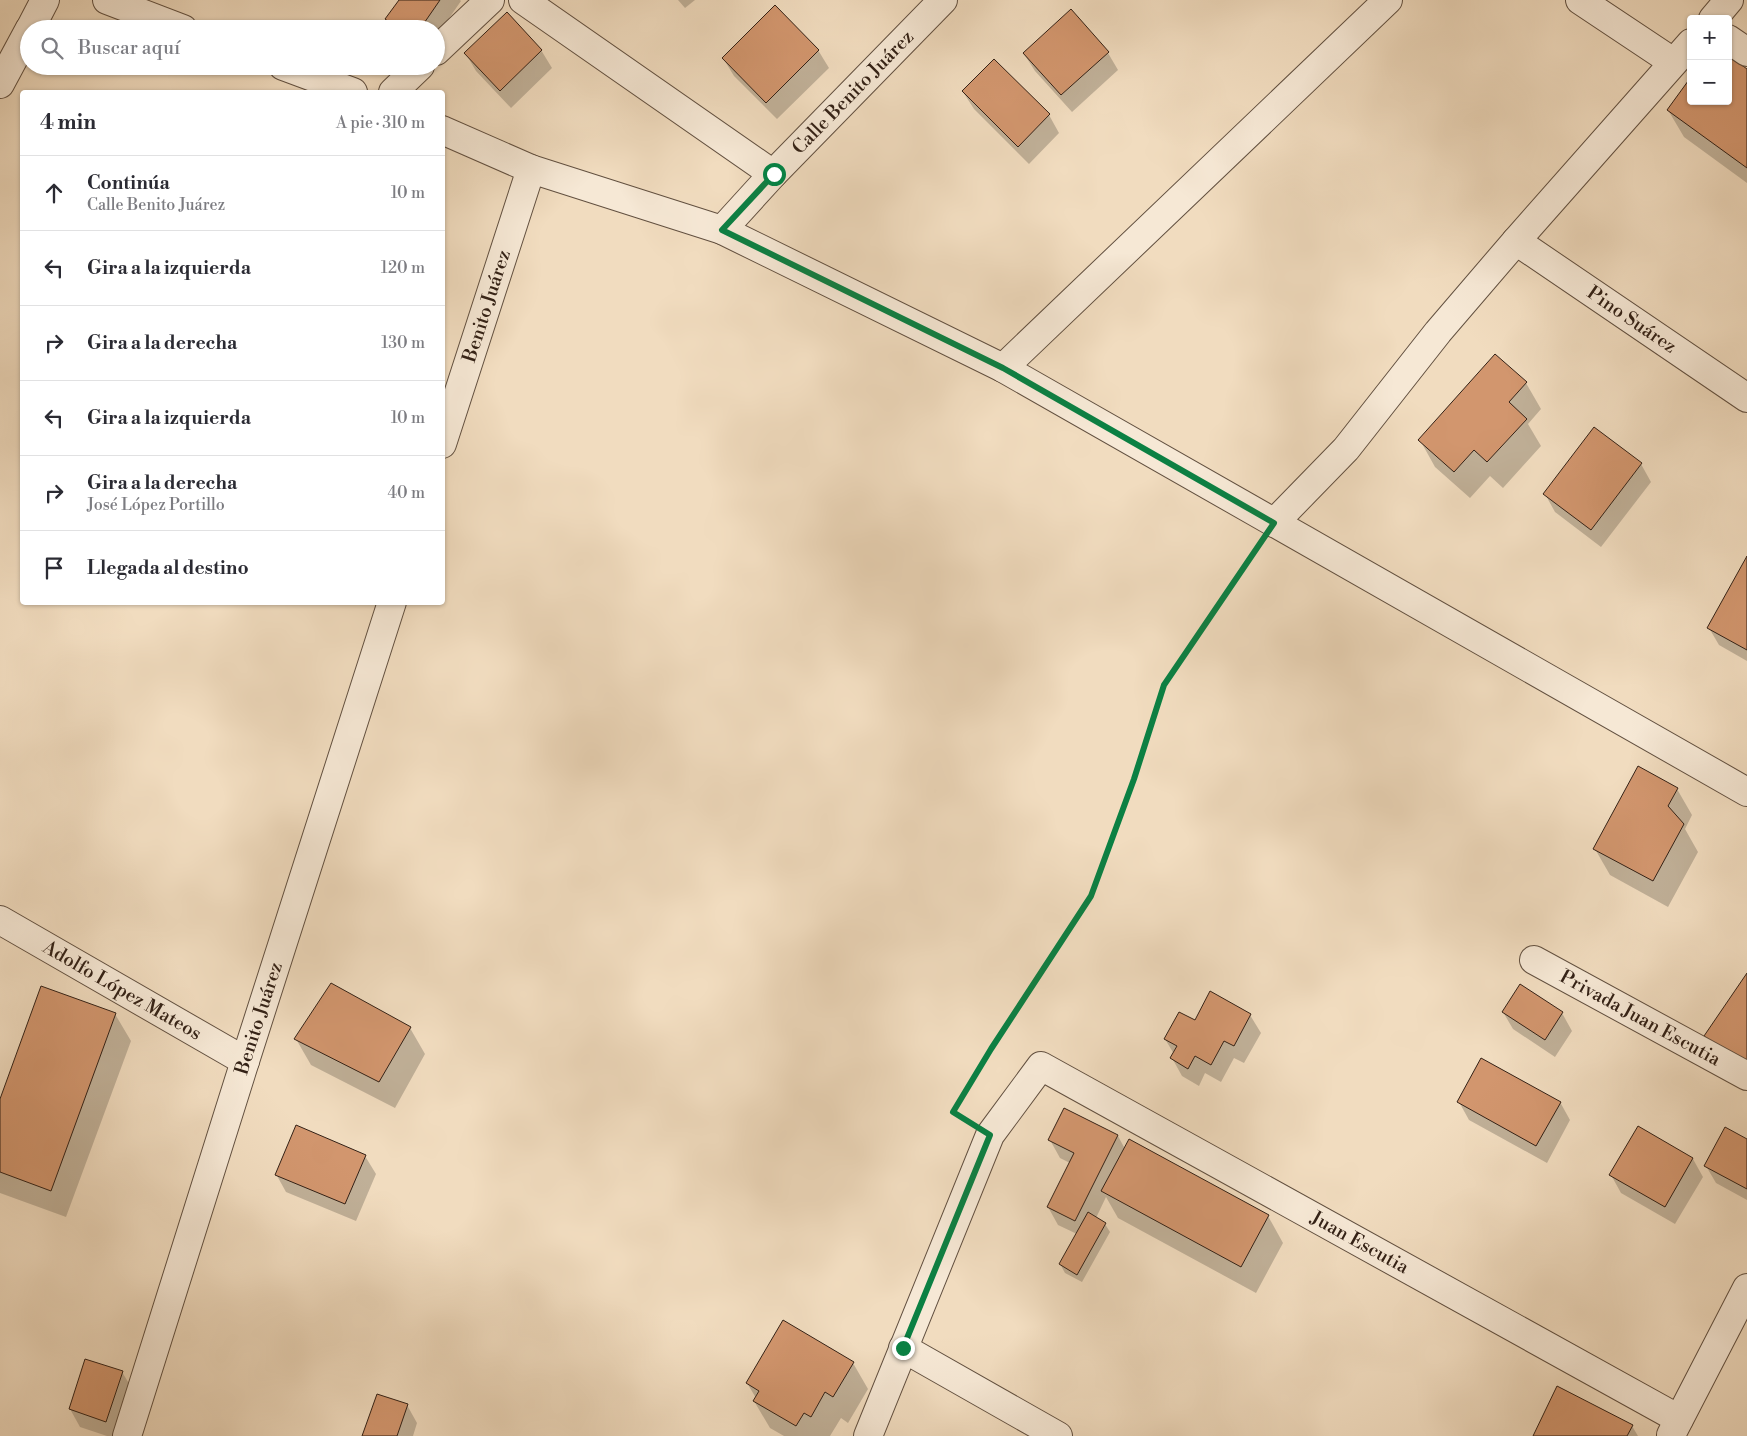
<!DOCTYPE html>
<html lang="es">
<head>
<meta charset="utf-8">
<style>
	:root { --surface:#fff; --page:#f2f2f3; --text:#2b2b33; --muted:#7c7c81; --line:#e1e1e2 }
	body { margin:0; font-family:"Libre Bodoni",serif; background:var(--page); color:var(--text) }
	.controls { position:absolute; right:15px; top:15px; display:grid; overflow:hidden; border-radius:5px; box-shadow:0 1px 4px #0004 }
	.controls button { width:45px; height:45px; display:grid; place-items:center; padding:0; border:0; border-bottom:1px solid var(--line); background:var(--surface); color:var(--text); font:25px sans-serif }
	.stop { position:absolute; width:15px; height:15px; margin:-11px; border:4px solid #0b8043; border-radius:50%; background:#fff }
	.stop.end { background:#0b8043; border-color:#fff; box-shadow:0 1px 5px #0008 }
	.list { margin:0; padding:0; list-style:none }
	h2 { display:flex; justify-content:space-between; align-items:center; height:65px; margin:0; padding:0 20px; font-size:21px }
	h2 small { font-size:16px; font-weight:400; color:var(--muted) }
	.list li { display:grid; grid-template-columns:32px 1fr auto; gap:15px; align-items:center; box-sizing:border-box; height:75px; padding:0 20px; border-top:1px solid var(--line) }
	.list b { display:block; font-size:19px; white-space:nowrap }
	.list p { margin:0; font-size:16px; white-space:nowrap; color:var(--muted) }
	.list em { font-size:16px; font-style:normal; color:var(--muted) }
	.icon { flex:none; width:28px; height:28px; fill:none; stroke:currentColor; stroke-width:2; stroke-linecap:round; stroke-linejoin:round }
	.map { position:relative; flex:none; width:1747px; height:1436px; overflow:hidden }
	.search { position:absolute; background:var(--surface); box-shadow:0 1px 4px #0004; left:20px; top:20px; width:425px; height:55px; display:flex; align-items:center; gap:12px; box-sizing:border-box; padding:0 18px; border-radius:28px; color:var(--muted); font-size:19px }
	.panel { position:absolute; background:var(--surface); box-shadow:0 1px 4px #0004; left:20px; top:90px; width:425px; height:515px; border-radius:5px }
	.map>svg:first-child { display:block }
	.shadow { fill:#0003 }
	.building { fill:#d2966e; stroke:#332116 }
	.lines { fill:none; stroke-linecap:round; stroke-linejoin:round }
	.street-casing { stroke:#625040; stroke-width:30 }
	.path { stroke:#332116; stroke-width:3; stroke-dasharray:1 2.5; stroke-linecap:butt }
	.street { stroke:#f6e8d5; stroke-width:28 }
	.route { stroke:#0b8043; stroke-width:6 }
	.labels { text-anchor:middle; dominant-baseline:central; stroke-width:4.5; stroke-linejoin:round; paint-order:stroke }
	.street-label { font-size:19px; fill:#332116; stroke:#f6e8d5 }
</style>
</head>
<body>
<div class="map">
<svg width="1747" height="1436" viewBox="0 0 1747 1436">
	<rect width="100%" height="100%" fill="#f1dcbf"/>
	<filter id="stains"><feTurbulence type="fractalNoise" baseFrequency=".004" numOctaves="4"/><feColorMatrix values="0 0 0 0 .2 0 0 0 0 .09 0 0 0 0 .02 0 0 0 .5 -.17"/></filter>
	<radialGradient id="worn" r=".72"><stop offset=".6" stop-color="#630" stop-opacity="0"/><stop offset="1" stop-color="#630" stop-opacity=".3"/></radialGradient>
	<path class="shadow" d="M400 0H460L461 1 436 37V29H392L387 19Z
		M678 0H695L685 8Z
		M541 50 552 68 511 108 476 71 466 54Z
		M818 50 829 68 777 119 734 76 723 58Z
		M1108 53 1118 70 1072 112 1035 71 1024 54Z
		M1747 70V183L1684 137 1668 110 1691 101H1728Z
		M963 92 1049 115 1059 133 1029 164 974 109Z
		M1526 383 1541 409 1528 424 1541 446 1503 488 1490 476 1470 498 1435 467 1420 440Z
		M1641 464 1651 482 1601 547 1555 512 1545 494Z
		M1747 559V661L1719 645 1709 628Z
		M1677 789 1692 815 1685 829 1698 852 1668 907 1610 875 1595 849Z
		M1503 1012 1562 1013 1572 1031 1555 1057 1513 1029Z
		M115 1014 131 1041 66 1217 0 1193V1103Z
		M1250 1015 1261 1033 1244 1063 1234 1058 1221 1082 1205 1073 1199 1086 1182 1076 1172 1058 1174 1054 1165 1039 1195 1021Z
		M410 1028 425 1054 395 1108 311 1065 296 1039Z
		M1459 1102H1560L1570 1120 1547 1163 1469 1120Z
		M1065 1110 1118 1136 1125 1149 1268 1216 1283 1243 1256 1293 1118 1218 1106 1197 1096 1218 1105 1224 1110 1232 1082 1282 1065 1273 1060 1264 1077 1234 1058 1225 1048 1207 1070 1163 1060 1158 1050 1140Z
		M296 1127 365 1156 376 1174 356 1221 286 1192 276 1174Z
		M1747 1140V1200L1716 1183 1706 1166Z
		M1693 1159 1703 1177 1675 1224 1621 1193 1611 1175Z
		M853 1363 868 1389 848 1423 841 1418 830 1436H784L770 1428 754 1401 756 1398 747 1383Z
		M122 1372 133 1390 117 1436H107L80 1427 70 1409Z
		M407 1405 417 1423 413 1436H363Z
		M1632 1426 1638 1436H1534Z"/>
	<path class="building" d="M399 0H440L420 29H399L385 19Z
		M775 5 819 50 766 103 722 58Z
		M1071 9 1109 52 1061 95 1023 53Z
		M507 12 542 50 500 91 464 53Z
		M1728 55 1747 69V168L1667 110 1691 77V101H1728Z
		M994 59 1050 114 1018 147 962 91Z
		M1495 354 1527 382 1509 402 1527 419 1487 462 1474 450 1454 472 1418 440Z
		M1594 427 1642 463 1591 530 1543 494Z
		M1747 556V650L1707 628Z
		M1638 766 1678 788 1668 806 1684 824 1653 881 1593 849Z
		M1747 973V1065L1704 1036Z
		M331 983 411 1027 379 1082 294 1039Z
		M1520 984 1563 1012 1545 1040 1502 1012Z
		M41 986 116 1013 51 1191 0 1172V1099Z
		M1210 991 1251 1014 1234 1046 1224 1041 1211 1065 1195 1056 1188 1069 1170 1058 1177 1046 1164 1039 1179 1012 1195 1020Z
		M1481 1058 1561 1102 1536 1146 1457 1102Z
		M1064 1108 1118 1135 1075 1221 1047 1207 1074 1153 1048 1140Z
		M296 1125 366 1155 345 1204 275 1175Z
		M1638 1126 1693 1158 1665 1207 1609 1175Z
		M1725 1127 1747 1139V1189L1704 1166Z
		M1129 1139 1269 1215 1241 1267 1101 1191Z
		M1088 1212 1106 1223 1077 1275 1059 1264Z
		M783 1320 854 1362 833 1397 825 1392 811 1417 804 1413 796 1426 753 1401 759 1391 746 1383Z
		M85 1359 123 1371 106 1422 69 1409Z
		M1557 1386 1633 1425 1627 1436H1533Z
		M377 1394 408 1404 397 1436H362Z"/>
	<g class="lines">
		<defs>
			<g id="street">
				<path d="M107 0 183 29"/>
				<path d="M523 0 773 174"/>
				<path d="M1580 0 1673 62"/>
				<path d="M1713 19 1729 0"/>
				<path d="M30 29 45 0"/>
				<path d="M1728 39 1747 52"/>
				<path d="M436 51 490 0"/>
				<path d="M283 66 353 92"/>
				<path d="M0 84 29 30"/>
				<path d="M393 92 420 66"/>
				<path d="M442 130 531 169 722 230 1003 368 1747 792"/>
				<path id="s1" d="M722 230 773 174 943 0"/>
				<path id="s2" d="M1516 241 1747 398"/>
				<path d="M1003 368 1388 0"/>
				<path id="s3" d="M442 444 531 169"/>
				<path d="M1274 523 1346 449 1438 332 1516 241 1691 43"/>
				<path id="s4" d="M0 920 245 1061"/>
				<path id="s5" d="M1534 960 1747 1076"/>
				<path d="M903 1348 1058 1436"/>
				<path d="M1671 1435 1747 1288"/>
				<path id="s6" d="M127 1436 245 1061 392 602"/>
				<path id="s7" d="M868 1436 990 1135 1041 1066 1679 1419"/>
			</g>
		</defs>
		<use href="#street" class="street-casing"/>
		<path class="path" d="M964 1118 953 1112 991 1049 1091 896 1134 779 1164 685 1256 549"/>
		<use href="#street" class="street"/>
	</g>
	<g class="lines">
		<path class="route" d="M774 174 722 230 1003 368 1274 523 1164 685 1134 779 1091 896 991 1049 953 1112 990 1135 903 1348"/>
	</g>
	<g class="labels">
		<g class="street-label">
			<text stroke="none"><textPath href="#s1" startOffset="190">Calle Benito Juárez</textPath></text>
			<text stroke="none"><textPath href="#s3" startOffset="145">Benito Juárez</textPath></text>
			<text stroke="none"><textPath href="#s2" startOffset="140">Pino Suárez</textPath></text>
			<text stroke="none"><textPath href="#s4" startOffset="141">Adolfo López Mateos</textPath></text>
			<text stroke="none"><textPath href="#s5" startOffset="121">Privada Juan Escutia</textPath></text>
			<text stroke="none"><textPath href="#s6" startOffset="438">Benito Juárez</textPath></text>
			<text stroke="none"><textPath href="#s7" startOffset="775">Juan Escutia</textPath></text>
		</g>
	</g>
	<rect width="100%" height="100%" filter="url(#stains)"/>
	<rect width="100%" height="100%" fill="url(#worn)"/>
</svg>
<div class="controls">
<button>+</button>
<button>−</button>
</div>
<div class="stop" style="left:774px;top:174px"></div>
<div class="stop end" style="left:903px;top:1348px"></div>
<div class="search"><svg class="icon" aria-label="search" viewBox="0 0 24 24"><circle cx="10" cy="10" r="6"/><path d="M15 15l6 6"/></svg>Buscar aquí</div>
<section class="panel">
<h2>4 min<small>A pie · 310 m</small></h2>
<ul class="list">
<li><svg class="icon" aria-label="ahead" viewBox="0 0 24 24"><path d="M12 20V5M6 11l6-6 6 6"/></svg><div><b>Continúa</b><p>Calle Benito Juárez</p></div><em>10 m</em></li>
<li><svg class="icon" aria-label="left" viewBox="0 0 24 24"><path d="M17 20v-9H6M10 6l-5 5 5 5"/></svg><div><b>Gira a la izquierda</b></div><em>120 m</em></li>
<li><svg class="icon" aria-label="right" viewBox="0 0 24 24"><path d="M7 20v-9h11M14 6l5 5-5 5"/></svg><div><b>Gira a la derecha</b></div><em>130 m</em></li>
<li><svg class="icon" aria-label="left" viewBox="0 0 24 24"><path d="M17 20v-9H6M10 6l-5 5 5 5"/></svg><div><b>Gira a la izquierda</b></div><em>10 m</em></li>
<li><svg class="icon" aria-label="right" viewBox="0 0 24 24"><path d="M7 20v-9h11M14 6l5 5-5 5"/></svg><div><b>Gira a la derecha</b><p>José López Portillo</p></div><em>40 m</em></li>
<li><svg class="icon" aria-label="arrive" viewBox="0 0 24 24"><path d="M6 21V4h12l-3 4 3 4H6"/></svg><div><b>Llegada al destino</b></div></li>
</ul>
</section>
</div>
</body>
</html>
